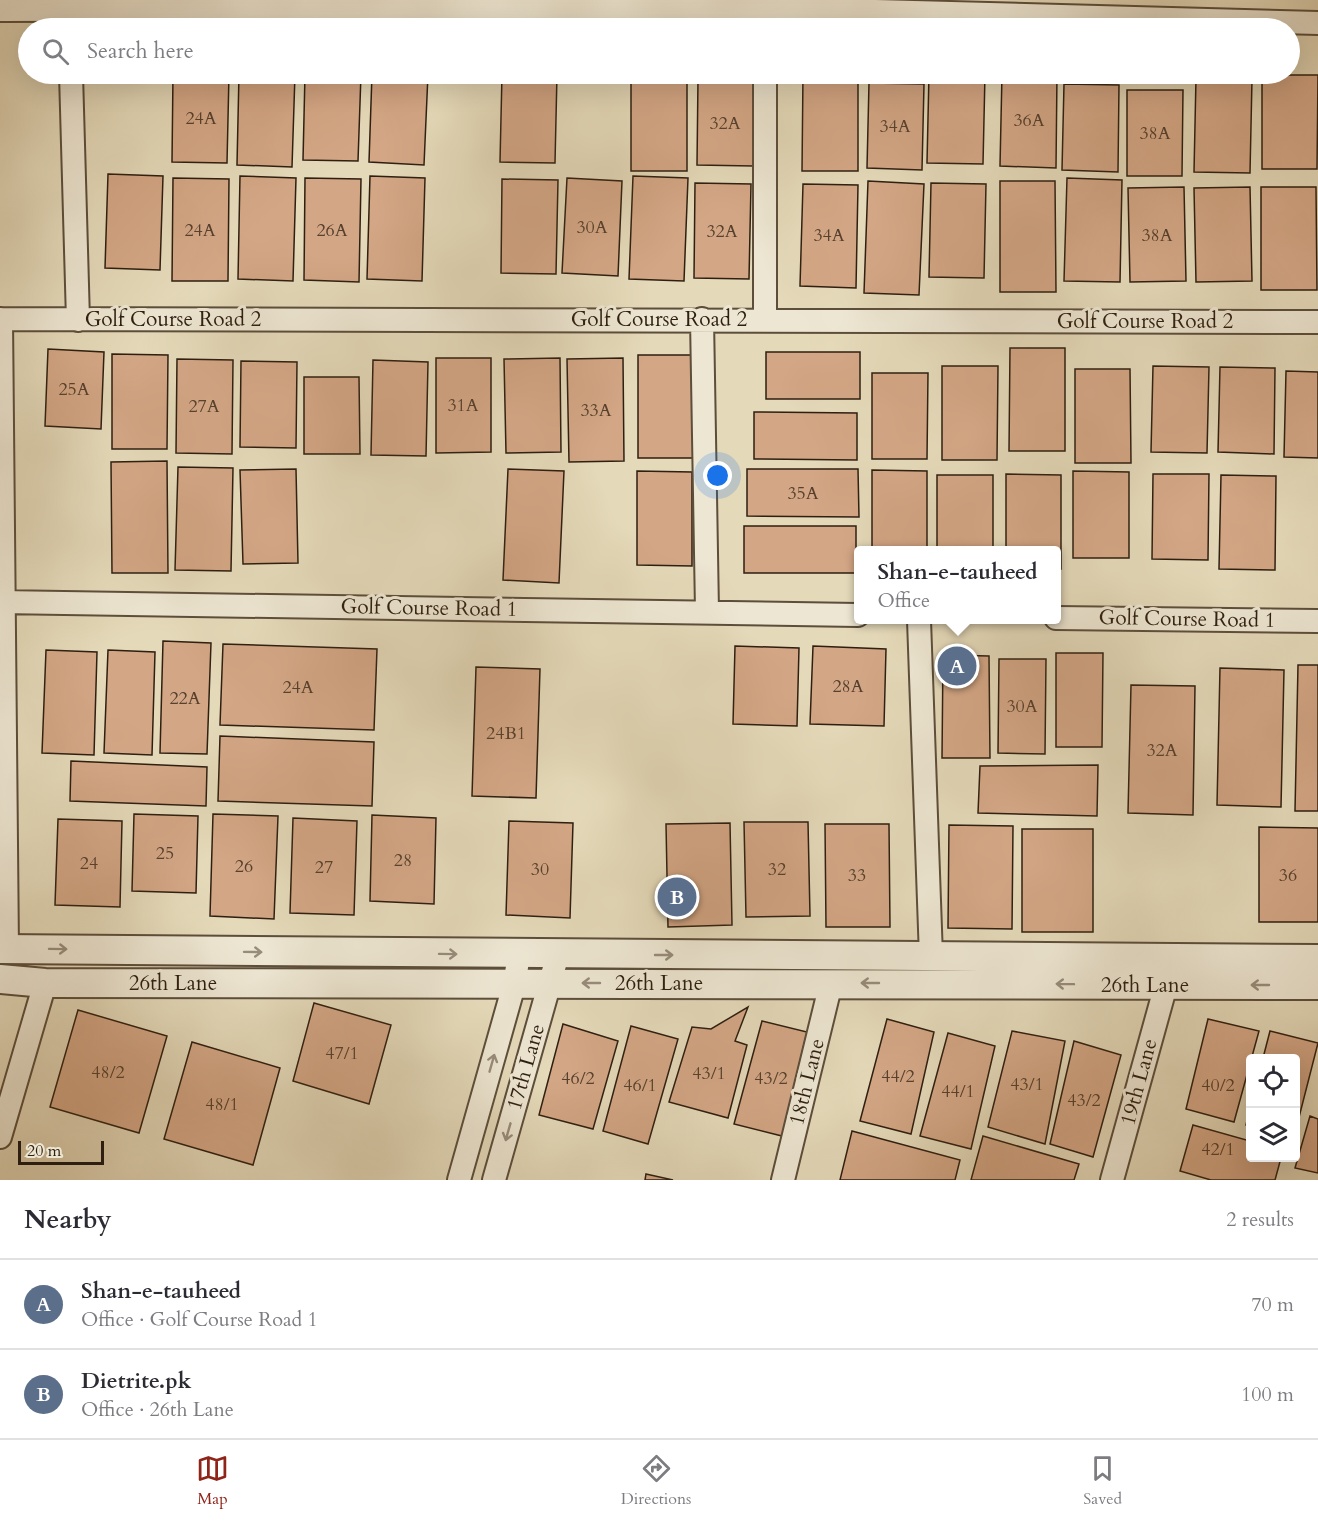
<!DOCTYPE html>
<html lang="en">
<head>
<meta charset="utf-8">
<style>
	:root { --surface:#fff; --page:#f2f2f3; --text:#2b2b33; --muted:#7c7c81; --line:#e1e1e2; --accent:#8f2418 }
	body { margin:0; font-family:Cardo,serif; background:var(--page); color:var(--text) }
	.controls { position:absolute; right:18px; bottom:18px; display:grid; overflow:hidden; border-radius:6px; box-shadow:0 6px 24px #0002 }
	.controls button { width:54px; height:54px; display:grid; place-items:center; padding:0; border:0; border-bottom:2px solid var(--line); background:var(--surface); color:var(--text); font:30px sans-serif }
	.scale { position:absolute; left:18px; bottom:15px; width:86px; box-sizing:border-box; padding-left:6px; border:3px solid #2e1f11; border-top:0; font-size:16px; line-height:21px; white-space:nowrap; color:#2e1f11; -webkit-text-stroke:4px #ede6d2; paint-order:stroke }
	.you { position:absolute; left:718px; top:476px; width:21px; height:21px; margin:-15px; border:4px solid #fff; border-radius:50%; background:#1a73e8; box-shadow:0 0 0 9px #1a73e833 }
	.badge { display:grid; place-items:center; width:39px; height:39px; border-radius:50%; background:var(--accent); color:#fff; font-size:20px; font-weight:700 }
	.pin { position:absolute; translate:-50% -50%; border:3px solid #fff; box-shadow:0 2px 6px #0006 }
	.popup { position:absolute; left:854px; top:546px; width:207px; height:78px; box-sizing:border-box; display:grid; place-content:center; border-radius:6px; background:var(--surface); filter:drop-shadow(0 2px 4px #0005); font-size:20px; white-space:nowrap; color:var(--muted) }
	.popup b { font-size:22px; color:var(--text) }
	.popup::after { content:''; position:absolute; left:50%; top:100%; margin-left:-12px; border:12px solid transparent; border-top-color:var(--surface) }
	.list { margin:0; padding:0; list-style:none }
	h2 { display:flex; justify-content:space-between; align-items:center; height:78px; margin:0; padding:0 24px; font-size:26px }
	h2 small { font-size:20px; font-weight:400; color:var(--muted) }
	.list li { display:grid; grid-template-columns:39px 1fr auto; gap:18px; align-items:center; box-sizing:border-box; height:90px; padding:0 24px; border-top:2px solid var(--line) }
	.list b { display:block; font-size:22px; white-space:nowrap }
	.list p { margin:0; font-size:20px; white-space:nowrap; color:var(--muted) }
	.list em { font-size:20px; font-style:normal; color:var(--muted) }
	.icon { flex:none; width:33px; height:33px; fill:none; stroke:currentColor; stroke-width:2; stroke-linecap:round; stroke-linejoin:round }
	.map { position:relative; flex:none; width:1318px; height:1180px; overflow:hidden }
	.search { position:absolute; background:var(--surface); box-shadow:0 6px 24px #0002; left:18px; right:18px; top:18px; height:66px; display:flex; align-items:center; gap:15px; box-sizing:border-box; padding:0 21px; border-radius:33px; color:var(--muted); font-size:22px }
	.sheet { height:258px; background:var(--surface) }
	nav { display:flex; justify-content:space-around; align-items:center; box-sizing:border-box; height:84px; border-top:2px solid var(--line); background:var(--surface); font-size:16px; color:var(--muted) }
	nav a { display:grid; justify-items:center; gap:3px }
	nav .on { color:var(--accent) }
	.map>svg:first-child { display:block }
	.building { fill:#d3a685; stroke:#2e1f11; stroke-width:1.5 }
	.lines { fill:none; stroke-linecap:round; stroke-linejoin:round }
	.minor-casing { stroke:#5c4e3b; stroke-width:26 }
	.tertiary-casing { stroke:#5c4e3b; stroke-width:32 }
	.minor { stroke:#ede6d2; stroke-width:22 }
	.tertiary { stroke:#ede6d2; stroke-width:28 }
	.oneway { stroke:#978c7b }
	.labels { text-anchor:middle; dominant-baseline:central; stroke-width:6; stroke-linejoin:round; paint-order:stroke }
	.number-label { font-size:18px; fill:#57412e }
	.street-label { font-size:21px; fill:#2e1f11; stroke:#ede6d2 }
</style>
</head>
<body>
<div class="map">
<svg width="1318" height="1180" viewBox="0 0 1318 1180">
	<rect width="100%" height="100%" fill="#e4d9b9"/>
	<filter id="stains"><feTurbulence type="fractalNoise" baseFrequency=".00333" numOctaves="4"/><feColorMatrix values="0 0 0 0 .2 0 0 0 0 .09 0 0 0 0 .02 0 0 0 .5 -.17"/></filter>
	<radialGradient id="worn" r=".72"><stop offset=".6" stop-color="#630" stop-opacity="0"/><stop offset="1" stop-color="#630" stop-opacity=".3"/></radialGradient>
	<path class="building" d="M173 74H229L227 163 172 162Z
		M239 74H295L292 167 237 165Z
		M305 74H361L358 161 303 160Z
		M372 74H428L424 165 369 162Z
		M502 74H557L555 163 500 162Z
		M803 74H858V171H802Z
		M929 74H985L983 164 927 163Z
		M1002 74H1057L1056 168 1000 166Z
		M1262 75H1318L1317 169H1262Z
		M631 77H687V171H631Z
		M1196 78 1252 79 1250 173 1194 172Z
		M698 79 754 80 753 166 697 165Z
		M869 83 924 84 922 170 867 168Z
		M1064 84 1119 85 1118 172 1062 170Z
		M1127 90H1183L1182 176H1127Z
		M108 174 163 176 160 270 105 268Z
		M240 176 296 178 293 281 238 279Z
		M370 176 425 178 422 281 367 279Z
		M633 176 688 178 684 281 629 279Z
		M173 178 229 179 228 281H172Z
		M305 178 361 179 359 282 304 280Z
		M567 178 622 181 618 276 562 273Z
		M1067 178 1122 180 1120 282 1064 281Z
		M502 179 558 180 556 274 501 273Z
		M868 181 924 184 919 295 864 293Z
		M1000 181H1055L1056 292H1000Z
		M695 183 751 184 749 279 694 278Z
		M931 183 986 184 984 278 929 277Z
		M803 184 858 185 856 288 800 286Z
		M1184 187 1186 281 1130 282 1128 188Z
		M1250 187 1252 281 1196 282 1194 188Z
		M1261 187H1316L1317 290H1261Z
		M1010 348H1065V451H1009Z
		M48 349 104 352 101 429 45 426Z
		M766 352H860V399H766Z
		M112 354 168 355 167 449H112Z
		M638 355H693L694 458H638Z
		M436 358H491V452L436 453Z
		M560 358 561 452 506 453 504 359Z
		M623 358 624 461 569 462 567 359Z
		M177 359 233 360 232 454 176 453Z
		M373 360 428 362 426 456 371 455Z
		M241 361 297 362 296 448 240 447Z
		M942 366H998L997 460H942Z
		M1153 366 1209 367 1207 453 1151 452Z
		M1220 367 1275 368 1274 454 1218 452Z
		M1075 369H1130L1131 463H1075Z
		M1286 371 1318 372V458L1284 457Z
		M872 373H928L927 459H872Z
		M304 377H359L360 454H304Z
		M754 412 857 413V460L754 459Z
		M167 461 168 573H112L111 462Z
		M178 467 233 468 231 571 175 570Z
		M296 469 298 563 243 564 240 470Z
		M508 469 564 471 559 583 503 580Z
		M747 469H858L859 517 747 516Z
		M872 470 927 471V550H872Z
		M637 471 692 472V566L637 565Z
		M1073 471 1129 472V558H1073Z
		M1006 474 1061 475V569H1056V550H1006Z
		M1153 474H1209L1208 560 1152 559Z
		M937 475H993V550H937Z
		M1221 475 1276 476 1275 570 1219 569Z
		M744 526H856V573H744Z
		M163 641 211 643 207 754 160 753Z
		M223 644 377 649 374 730 220 725Z
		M735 646 799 648 797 726 733 724Z
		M813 646 886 649 884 726 810 724Z
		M46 650 97 652 94 755 42 753Z
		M108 650 155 652 152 755 104 753Z
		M1056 653H1103L1102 747H1056Z
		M943 655 989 656 990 758H942Z
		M999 659H1046L1045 754 998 753Z
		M1298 665H1318V811H1295Z
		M476 667 540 669 536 798 472 796Z
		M1220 668 1284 670 1281 807 1217 805Z
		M1131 685 1195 686 1193 815 1128 813Z
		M220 736 374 742 372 806 218 801Z
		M71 761 207 767 206 806 70 801Z
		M1098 765 1097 816 978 813 980 766Z
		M134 814 198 816 196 893 132 891Z
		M213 814 278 816 274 919 210 916Z
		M372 815 436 818 434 904 370 901Z
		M293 818 357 821 354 915 290 913Z
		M58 819 122 821 120 907 55 905Z
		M509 821 573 823 570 918 506 915Z
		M744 822H808L810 916 746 917Z
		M730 823 732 925 668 927 666 824Z
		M825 824H889L890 927H826Z
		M949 825 1013 826 1012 929 948 928Z
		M1259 827 1318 828V922H1259Z
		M1022 829H1093V932H1022Z
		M314 1003 391 1025 369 1104 293 1081Z
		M748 1007 735 1041 747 1045 728 1118 669 1102 692 1027 711 1029Z
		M78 1010 167 1036 139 1133 50 1107Z
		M887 1019 934 1032 911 1134 860 1121Z
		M1208 1019 1259 1031 1234 1122 1186 1109Z
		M762 1021 807 1032 782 1136 734 1124Z
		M563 1024 618 1041 593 1129 539 1115Z
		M631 1026 678 1039 648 1144 603 1131Z
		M1012 1031 1065 1041 1045 1144 988 1127Z
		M1270 1031 1318 1043 1296 1129V1058H1263Z
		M948 1033 995 1046 971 1149 920 1136Z
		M1074 1041 1121 1055 1093 1157 1050 1144Z
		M192 1042 280 1068 253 1165 164 1139Z
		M1250 1107V1127L1246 1125Z
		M1310 1116 1318 1119V1173L1295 1168Z
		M1193 1125 1250 1141V1158H1281L1275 1180H1211L1180 1171Z
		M852 1131 960 1160 955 1180H840Z
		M983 1136 1079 1164 1074 1180H971Z
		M646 1174 673 1180H645Z"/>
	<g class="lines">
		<defs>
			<path id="minor" d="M0 10 765 8 1318 23
				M71 74 78 320
				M765 74V319
				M0 319 1318 322
				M1 319 7 949
				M702 319 707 611
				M0 602 858 615
				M1056 618 1318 621
				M919 620 931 957
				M0 1137 45 983
				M459 1180 514 985 519 955
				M494 1180 558 954
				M783 1180 831 983
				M1112 1180 1166 985"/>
			<path id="tertiary" d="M0 949 1318 959
				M0 979 45 983 1318 985"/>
		</defs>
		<use href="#minor" class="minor-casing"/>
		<use href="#tertiary" class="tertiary-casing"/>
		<use href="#minor" class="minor"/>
		<use href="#tertiary" class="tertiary"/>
	</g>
	<defs><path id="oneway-shaft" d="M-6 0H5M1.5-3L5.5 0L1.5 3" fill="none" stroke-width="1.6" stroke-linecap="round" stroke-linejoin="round" transform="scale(1.5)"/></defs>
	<g class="oneway">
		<use href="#oneway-shaft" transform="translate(58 949) rotate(1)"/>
		<use href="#oneway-shaft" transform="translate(253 952) rotate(1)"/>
		<use href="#oneway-shaft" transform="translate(448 954) rotate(1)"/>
		<use href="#oneway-shaft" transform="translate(664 955)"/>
		<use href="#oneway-shaft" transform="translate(591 983) rotate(-180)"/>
		<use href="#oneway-shaft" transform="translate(870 983) rotate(180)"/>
		<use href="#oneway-shaft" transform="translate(1065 984) rotate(-179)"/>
		<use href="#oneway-shaft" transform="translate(1260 985) rotate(180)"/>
		<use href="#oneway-shaft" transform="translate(492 1063) rotate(-74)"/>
		<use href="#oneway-shaft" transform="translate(508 1132) rotate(106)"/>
	</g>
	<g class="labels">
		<g class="number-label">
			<text x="201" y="118">24A</text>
			<text x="1029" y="120">36A</text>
			<text x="725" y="123">32A</text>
			<text x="895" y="126">34A</text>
			<text x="1155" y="133">38A</text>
			<text x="592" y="227">30A</text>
			<text x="200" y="230">24A</text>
			<text x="332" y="230">26A</text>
			<text x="722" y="231">32A</text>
			<text x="829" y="235">34A</text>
			<text x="1157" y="235">38A</text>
			<text x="74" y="389">25A</text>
			<text x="463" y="405">31A</text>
			<text x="204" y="406">27A</text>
			<text x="596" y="410">33A</text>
			<text x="803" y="493">35A</text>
			<text x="848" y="686">28A</text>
			<text x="298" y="687">24A</text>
			<text x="185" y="698">22A</text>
			<text x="1022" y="706">30A</text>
			<text x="506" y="733">24B1</text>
			<text x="1162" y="750">32A</text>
			<text x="165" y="853">25</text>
			<text x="403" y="860">28</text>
			<text x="89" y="863">24</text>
			<text x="244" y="866">26</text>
			<text x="324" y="867">27</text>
			<text x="540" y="869">30</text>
			<text x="777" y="869">32</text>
			<text x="857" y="875">33</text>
			<text x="1288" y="875">36</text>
			<text x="342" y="1053">47/1</text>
			<text x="108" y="1072">48/2</text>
			<text x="709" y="1073">43/1</text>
			<text x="898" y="1076">44/2</text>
			<text x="578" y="1078">46/2</text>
			<text x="771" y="1078">43/2</text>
			<text x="1027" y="1084">43/1</text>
			<text x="640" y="1085">46/1</text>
			<text x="1218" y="1085">40/2</text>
			<text x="958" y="1091">44/1</text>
			<text x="1084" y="1100">43/2</text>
			<text x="222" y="1104">48/1</text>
			<text x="1218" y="1149">42/1</text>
		</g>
		<g class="street-label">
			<text x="173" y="319">Golf Course Road 2</text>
			<text x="659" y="319">Golf Course Road 2</text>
			<text x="1145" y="321">Golf Course Road 2</text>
			<text transform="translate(429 608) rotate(1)">Golf Course Road 1</text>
			<text transform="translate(1187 619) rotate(1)">Golf Course Road 1</text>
			<text x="173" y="983">26th Lane</text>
			<text x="659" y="983">26th Lane</text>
			<text x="1145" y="985">26th Lane</text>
			<text transform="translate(526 1067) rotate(-74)">17th Lane</text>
			<text transform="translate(807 1082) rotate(-76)">18th Lane</text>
			<text transform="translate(1139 1082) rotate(-75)">19th Lane</text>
		</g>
	</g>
	<rect width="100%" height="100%" filter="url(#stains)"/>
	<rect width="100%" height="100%" fill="url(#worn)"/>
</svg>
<div class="controls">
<button><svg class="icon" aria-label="locate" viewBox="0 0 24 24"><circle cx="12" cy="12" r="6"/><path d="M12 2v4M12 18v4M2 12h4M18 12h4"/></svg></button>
<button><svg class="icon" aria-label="layers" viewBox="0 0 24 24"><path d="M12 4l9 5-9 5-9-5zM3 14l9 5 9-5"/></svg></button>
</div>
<div class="scale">20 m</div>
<div class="you"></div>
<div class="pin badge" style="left:957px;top:666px;background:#5c6f8a">A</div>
<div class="popup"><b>Shan-e-tauheed</b>Office</div>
<div class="pin badge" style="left:677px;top:897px;background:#5c6f8a">B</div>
<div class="search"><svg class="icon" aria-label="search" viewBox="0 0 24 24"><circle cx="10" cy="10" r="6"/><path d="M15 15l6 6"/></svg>Search here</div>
</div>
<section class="sheet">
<h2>Nearby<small>2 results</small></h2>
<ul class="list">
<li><span class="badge" style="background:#5c6f8a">A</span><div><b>Shan-e-tauheed</b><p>Office · Golf Course Road 1</p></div><em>70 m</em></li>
<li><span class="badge" style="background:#5c6f8a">B</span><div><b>Dietrite.pk</b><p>Office · 26th Lane</p></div><em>100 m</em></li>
</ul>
</section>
<nav>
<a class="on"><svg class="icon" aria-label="map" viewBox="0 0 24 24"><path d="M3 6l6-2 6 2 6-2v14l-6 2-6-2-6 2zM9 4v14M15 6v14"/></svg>Map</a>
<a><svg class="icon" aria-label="directions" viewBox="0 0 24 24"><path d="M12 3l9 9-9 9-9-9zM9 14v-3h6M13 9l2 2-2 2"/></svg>Directions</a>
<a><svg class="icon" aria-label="saved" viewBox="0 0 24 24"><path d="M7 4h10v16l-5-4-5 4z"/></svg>Saved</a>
</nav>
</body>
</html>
